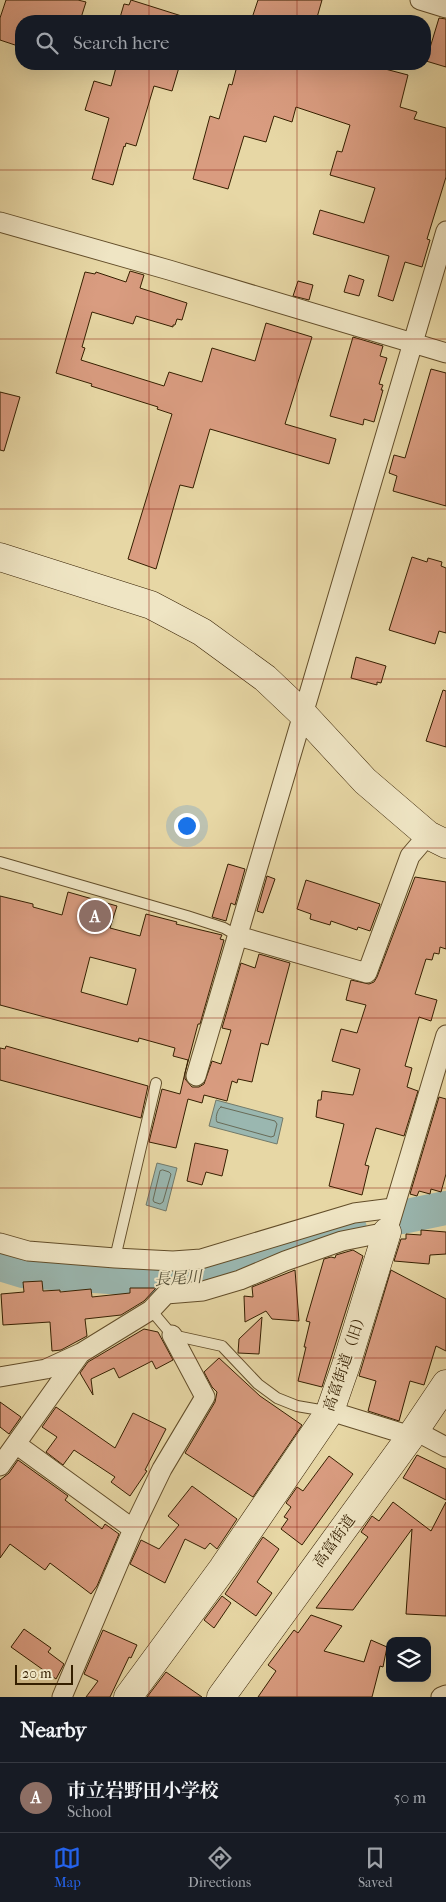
<!DOCTYPE html>
<html lang="en">
<head>
<meta charset="utf-8">
<style>
	:root { --surface:#171b24; --page:#20242c; --text:#f1f3f6; --muted:#9ea1a6; --line:#363941; --accent:#2563eb }
	body { margin:0; font-family:"IM FELL French Canon","Noto Serif JP",serif; background:var(--page); color:var(--text) }
	.controls { position:absolute; right:15px; bottom:15px; display:grid; overflow:hidden; border-radius:10px; box-shadow:0 5px 20px #0002 }
	.controls button { width:45px; height:45px; display:grid; place-items:center; padding:0; border:0; border-bottom:1px solid var(--line); background:var(--surface); color:var(--text); font:25px sans-serif }
	.scale { position:absolute; left:15px; bottom:12px; width:58px; box-sizing:border-box; padding-left:5px; border:2px solid #351f00; border-top:0; font-size:14px; line-height:18px; white-space:nowrap; color:#351f00; -webkit-text-stroke:4px #efe5c4; paint-order:stroke }
	.you { position:absolute; left:186px; top:825px; width:18px; height:18px; margin:-12px; border:4px solid #fff; border-radius:50%; background:#1a73e8; box-shadow:0 0 0 8px #1a73e833 }
	.badge { display:grid; place-items:center; width:32px; height:32px; border-radius:50%; background:var(--accent); color:#fff; font-size:16px; font-weight:700 }
	.pin { position:absolute; translate:-50% -50%; border:2px solid #fff; box-shadow:0 1px 5px #0006 }
	.list { margin:0; padding:0; list-style:none }
	h2 { display:flex; justify-content:space-between; align-items:center; height:65px; margin:0; padding:0 20px; font-size:21px }
	h2 small { font-size:16px; font-weight:400; color:var(--muted) }
	.list li { display:grid; grid-template-columns:32px 1fr auto; gap:15px; align-items:center; box-sizing:border-box; height:70px; padding:0 20px; border-top:1px solid var(--line) }
	.list b { display:block; font-size:19px; white-space:nowrap }
	.list p { margin:0; font-size:16px; white-space:nowrap; color:var(--muted) }
	.list em { font-size:16px; font-style:normal; color:var(--muted) }
	.icon { flex:none; width:28px; height:28px; fill:none; stroke:currentColor; stroke-width:2; stroke-linecap:round; stroke-linejoin:round }
	.map { position:relative; flex:none; width:446px; height:1697px; overflow:hidden }
	.search { position:absolute; background:var(--surface); box-shadow:0 5px 20px #0002; left:15px; right:15px; top:15px; height:55px; display:flex; align-items:center; gap:12px; box-sizing:border-box; padding:0 18px; border-radius:20px; color:var(--muted); font-size:19px }
	.sheet { height:135px; background:var(--surface) }
	nav { display:flex; justify-content:space-around; align-items:center; box-sizing:border-box; height:70px; border-top:1px solid var(--line); background:var(--surface); font-size:14px; color:var(--muted) }
	nav a { display:grid; justify-items:center; gap:2px }
	nav .on { color:var(--accent) }
	.map>svg:first-child { display:block }
	.water { fill:#9ab7b0; stroke:#727a6a }
	.lines { fill:none; stroke-linecap:round; stroke-linejoin:round }
	.shore { stroke:#686b58; stroke-width:1 }
	.river { stroke:#9ab7b0; stroke-width:34 }
	.building { fill:#d99c80; stroke:#351f00; fill-rule:evenodd }
	.lane-casing { stroke:#624d29; stroke-width:12 }
	.street-casing { stroke:#624d29; stroke-width:21 }
	.secondary-casing { stroke:#351f00; stroke-width:29 }
	.lane { stroke:#efe5c4; stroke-width:10 }
	.street { stroke:#efe5c4; stroke-width:19 }
	.secondary { stroke:#efe5c4; stroke-width:28 }
	.grid { fill:none; stroke:#8f2418; stroke-width:1; stroke-opacity:0.55 }
	.labels { text-anchor:middle; dominant-baseline:central; stroke-width:4; stroke-linejoin:round; paint-order:stroke }
	.street-label { font-size:15px; fill:#351f00; stroke:#efe5c4 }
	.water-label { font-size:16px; font-style:italic; fill:#534d35; stroke:#efe5c4 }
</style>
</head>
<body>
<div class="map">
<svg width="446" height="1697" viewBox="0 0 446 1697">
	<rect width="100%" height="100%" fill="#e7d7a5"/>
	<filter id="stains"><feTurbulence type="fractalNoise" baseFrequency=".004" numOctaves="4"/><feColorMatrix values="0 0 0 0 .2 0 0 0 0 .09 0 0 0 0 .02 0 0 0 .5 -.17"/></filter>
	<radialGradient id="worn" r=".72"><stop offset=".6" stop-color="#630" stop-opacity="0"/><stop offset="1" stop-color="#630" stop-opacity=".3"/></radialGradient>
	<path class="water" d="M216 1100 283 1118 277 1144 209 1126Z
		M157 1163 177 1168 166 1211 146 1205Z"/>
	<g class="lines">
		<path class="shore" d="M221 1107 275 1121 277 1124 274 1136 271 1137 217 1122C215 1119 217 1109 221 1107Z
			M163 1170 169 1172 171 1174 163 1202 160 1204 154 1202 153 1200 160 1171Z"/>
		<path class="river" d="M402 1217 446 1208
			M0 1264 23 1271 152 1280 210 1276 289 1245 350 1229"/>
	</g>
	<path class="building" d="M6 0H78L86 2 80 21H21V47L0 40V18Z
		M131 0 188 18V21H119L124 4 129 5Z
		M258 0H322L316 21H251Z
		M439 18 446 19V67L426 61Z
		M117 64H180L172 91 154 86 136 146 126 143 125 147 124 146 113 185 92 179 109 118 85 110 94 81 111 86Z
		M248 64H366L408 75 400 107 417 112 414 119 446 128V177L427 239 430 240 422 267 405 262 393 301 378 296 389 256 313 234 320 210 364 223 375 188 330 175 337 151 342 152 350 125 296 107 292 122 274 116 266 142 244 136 228 189 193 179 210 116 219 119 229 84 232 85 237 66 247 69Z
		M130 271 144 275 140 288 187 303 182 320 177 319 175 325H173V327L136 316 133 324 92 312 82 347 85 348 81 360 164 386 169 372 202 382 212 348 255 361 266 323 312 337 285 424 336 439 329 464 210 429 193 488 180 485 156 569 128 559 172 414 157 409 158 407 91 386 92 384 56 373 85 272 95 274 96 272 126 282Z
		M349 275 364 280 359 296 344 292Z
		M298 281 313 285 309 300 293 296Z
		M353 337 383 346 380 356 387 358 379 384 383 385 381 390H383L374 422 364 419 363 425 330 416Z
		M431 369 446 373V506L393 491 397 476 389 473 394 455 405 458Z
		M0 392 20 397 4 451 0 450Z
		M412 557 427 562 428 558 442 562 441 566 446 568V633L439 631 435 644 389 630Z
		M356 657 386 666 381 683 377 682V685L351 678Z
		M443 690 446 691V747L426 741Z
		M228 864 245 869 235 905 231 903 226 921 212 917Z
		M267 876 275 879 263 913 257 911Z
		M415 877 446 882V949L440 947 439 954 434 953 432 960 426 959 415 994 437 1000 431 1021 419 1017 405 1066 412 1068 407 1087 418 1091 404 1136 376 1128 365 1165 369 1166 362 1195 329 1186 344 1124 316 1117 318 1100H321L322 1091 353 1095 360 1069 332 1061 341 1029 357 1033 366 1005 346 1000 351 980 369 984 374 982 377 977Z
		M306 880 380 904 370 931 358 927 357 930 331 921 330 925 310 919 311 914 297 909Z
		M68 892 117 906 110 928 140 936 146 914 177 922 176 924 222 935 220 939 224 940 200 1024H198L185 1073V1079L192 1087H199L204 1084 212 1061 221 1064 231 1030 222 1028 241 963 255 968 259 954 290 963 268 1045 261 1043 252 1082 238 1079 237 1083 232 1081 227 1101 204 1095 202 1103 188 1099 176 1148 149 1142 162 1089 180 1094 188 1060 173 1056 175 1048 139 1038 138 1042 0 1005V896L33 904V907L62 915ZM90 957 136 969 127 1005 81 992Z
		M6 1046 148 1086 141 1118 0 1080V1048L5 1049Z
		M439 1097 446 1099V1174L441 1192 431 1189 430 1194 419 1191 417 1196 410 1194Z
		M195 1143 228 1150 222 1176 206 1172 202 1185 187 1181Z
		M421 1230 446 1232V1254L430 1255 429 1264 394 1261 401 1239H406V1234L421 1235Z
		M353 1250 363 1256 322 1387 298 1381 306 1347H304L310 1322 306 1321 324 1259 331 1257 335 1258 336 1255Z
		M295 1270 299 1321 272 1319 266 1311 245 1322 244 1296 253 1297 252 1287Z
		M391 1270 446 1299V1351L436 1346 424 1385 410 1381 399 1421 368 1411 376 1381 359 1376Z
		M42 1281 43 1291 60 1290V1292L91 1289 92 1297 130 1293V1288H156L144 1301 121 1315 85 1319 87 1336 61 1350 52 1351 50 1322 3 1325 1 1294 24 1292 23 1282Z
		M262 1317 259 1354 238 1353 239 1339Z
		M144 1329 158 1332 173 1360 156 1369 152 1361 119 1378 114 1368 91 1379 93 1395 80 1373 88 1362Z
		M219 1358 260 1396 302 1425 253 1497 185 1453 215 1402 217 1392 212 1387 204 1372Z
		M0 1402 21 1417 9 1434 0 1427Z
		M56 1407 115 1448 133 1413 166 1429 145 1470 147 1471 130 1496 111 1482 115 1477 74 1450 63 1465 46 1452 57 1437 42 1427Z
		M417 1455 446 1469V1500L403 1478Z
		M329 1456 353 1474 302 1545 281 1529 288 1519 284 1517 291 1507 286 1503 297 1487 303 1491Z
		M18 1460 68 1496 65 1500 102 1529 105 1524 119 1534 97 1586 91 1594 50 1563 45 1570 10 1544 0 1558V1480L9 1473Z
		M192 1486 237 1519 217 1549 210 1543 205 1549 185 1539 165 1583 130 1564 141 1540 159 1549 179 1525 168 1516Z
		M393 1502 431 1531 446 1502V1616L406 1614 412 1529 353 1610 316 1608 368 1537 361 1532 372 1516 379 1521Z
		M263 1537 279 1549 257 1582 272 1593 256 1616 225 1594Z
		M222 1596 231 1603 214 1628 204 1620Z
		M311 1615 342 1626 324 1651 364 1662 371 1640 387 1647 383 1667 380 1666 372 1697H258L276 1671 268 1665 294 1630 298 1633Z
		M24 1629 51 1648 48 1652 64 1664 56 1679 11 1647Z
		M103 1630 137 1645 131 1658 129 1657 110 1697H86L98 1681 84 1674Z
		M166 1672 202 1697H147Z"/>
	<g class="lines">
		<defs>
			<path id="lane" d="M0 862 187 916 224 928 238 936
				M115 1258 156 1083
				M151 1310 172 1335 222 1346 258 1384 277 1398 297 1406 326 1411"/>
			<path id="street" d="M420 0 446 8
				M0 222 169 270 446 353
				M238 936 367 973 410 856 428 835
				M196 1076 446 231
				M0 1243 28 1251 115 1258 173 1261 201 1259 354 1213 393 1208
				M0 1377 46 1369 81 1353 151 1310 166 1294 203 1291 240 1280 285 1261 342 1241 387 1232 446 1035
				M330 1411 411 1436
				M414 1430 446 1447
				M16 1444 133 1529
				M0 1466 80 1354
				M62 1697 133 1529 162 1469 205 1397 172 1335
				M441 1697 446 1695"/>
			<path id="secondary" d="M0 557 151 605 202 632 265 678 303 714 365 781 428 835 446 844
				M128 1697 223 1568 330 1411 346 1365 387 1232
				M221 1697 411 1436 446 1384"/>
		</defs>
		<use href="#lane" class="lane-casing"/>
		<use href="#street" class="street-casing"/>
		<use href="#secondary" class="secondary-casing"/>
		<use href="#lane" class="lane"/>
		<use href="#street" class="street"/>
		<use href="#secondary" class="secondary"/>
	</g>
	<path class="grid" d="M149 0V21M297 0V21M149 64V1697M297 64V1697M0 170H446M0 339H446M0 509H446M0 679H446M0 848H446M0 1018H446M0 1188H446M0 1358H446M0 1527H446"/>
	<g class="labels">
		<g class="street-label">
			<text transform="translate(345 1361) rotate(-71)">高富街道（旧）</text>
			<text transform="translate(334 1541) rotate(-54)">高富街道</text>
		</g>
		<g class="water-label">
			<text transform="translate(178 1278) rotate(-4)">長尾川</text>
		</g>
	</g>
	<rect width="100%" height="100%" filter="url(#stains)"/>
	<rect width="100%" height="100%" fill="url(#worn)"/>
</svg>
<div class="controls">
<button><svg class="icon" aria-label="layers" viewBox="0 0 24 24"><path d="M12 4l9 5-9 5-9-5zM3 14l9 5 9-5"/></svg></button>
</div>
<div class="scale">20 m</div>
<div class="you"></div>
<div class="pin badge" style="left:95px;top:916px;background:#8d6e63">A</div>
<div class="search"><svg class="icon" aria-label="search" viewBox="0 0 24 24"><circle cx="10" cy="10" r="6"/><path d="M15 15l6 6"/></svg>Search here</div>
</div>
<section class="sheet">
<h2>Nearby<small></small></h2>
<ul class="list">
<li><span class="badge" style="background:#8d6e63">A</span><div><b>市立岩野田小学校</b><p>School</p></div><em>50 m</em></li>
</ul>
</section>
<nav>
<a class="on"><svg class="icon" aria-label="map" viewBox="0 0 24 24"><path d="M3 6l6-2 6 2 6-2v14l-6 2-6-2-6 2zM9 4v14M15 6v14"/></svg>Map</a>
<a><svg class="icon" aria-label="directions" viewBox="0 0 24 24"><path d="M12 3l9 9-9 9-9-9zM9 14v-3h6M13 9l2 2-2 2"/></svg>Directions</a>
<a><svg class="icon" aria-label="saved" viewBox="0 0 24 24"><path d="M7 4h10v16l-5-4-5 4z"/></svg>Saved</a>
</nav>
</body>
</html>
